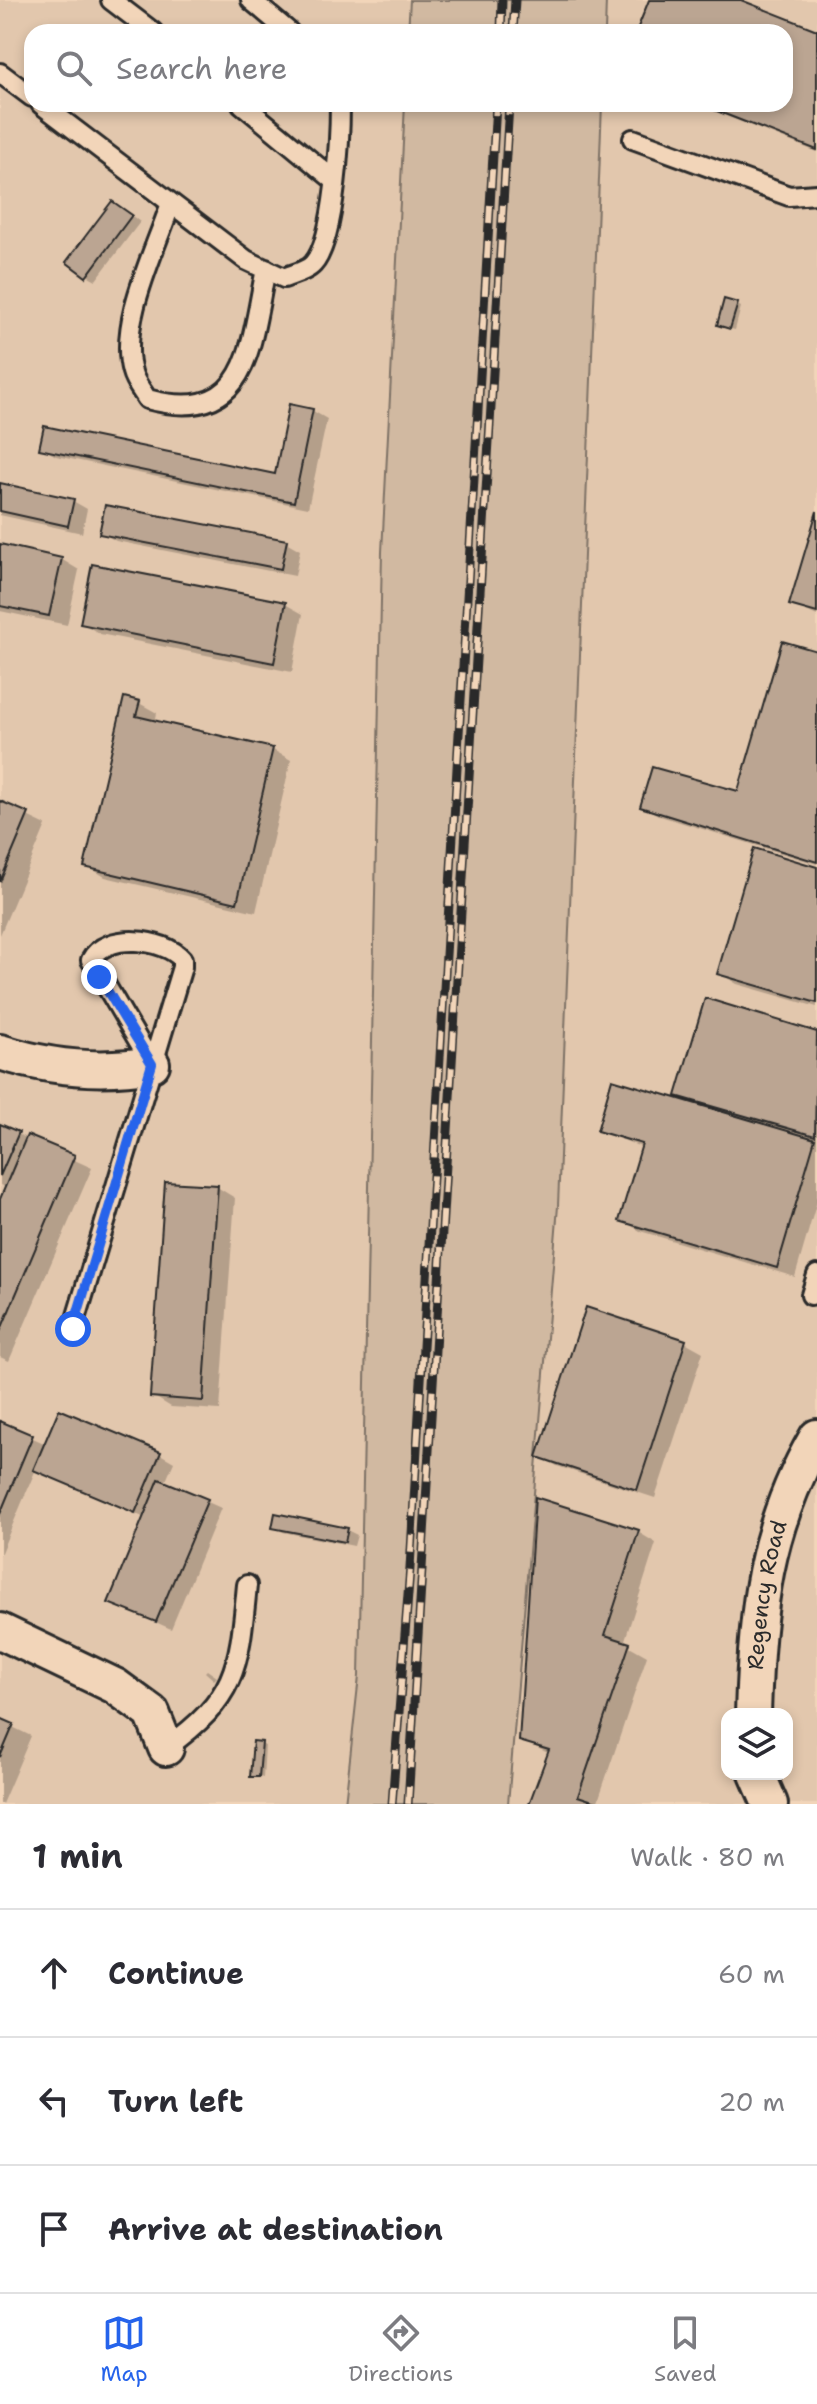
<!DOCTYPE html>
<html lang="en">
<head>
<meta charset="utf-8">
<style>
	:root { --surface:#fff; --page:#f2f2f3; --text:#2b2b33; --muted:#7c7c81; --line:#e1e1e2; --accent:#2563eb }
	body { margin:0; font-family:"Shantell Sans",sans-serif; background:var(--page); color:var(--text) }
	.controls { position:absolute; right:24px; bottom:24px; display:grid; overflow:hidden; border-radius:16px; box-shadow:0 4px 12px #0003 }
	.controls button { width:72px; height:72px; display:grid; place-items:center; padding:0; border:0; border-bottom:2px solid var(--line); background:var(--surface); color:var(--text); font:40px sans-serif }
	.stop { position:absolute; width:24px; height:24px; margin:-18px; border:6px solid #2563eb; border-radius:50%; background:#fff }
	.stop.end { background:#2563eb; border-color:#fff; box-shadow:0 2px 8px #0008 }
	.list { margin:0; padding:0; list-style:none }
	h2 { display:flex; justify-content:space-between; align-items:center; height:104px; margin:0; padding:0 32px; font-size:34px }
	h2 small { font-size:26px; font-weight:400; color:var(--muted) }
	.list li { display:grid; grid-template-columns:52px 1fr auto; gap:24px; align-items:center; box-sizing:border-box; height:128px; padding:0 32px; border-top:2px solid var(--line) }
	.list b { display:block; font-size:30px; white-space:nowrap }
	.list em { font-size:26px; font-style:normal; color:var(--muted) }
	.icon { flex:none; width:44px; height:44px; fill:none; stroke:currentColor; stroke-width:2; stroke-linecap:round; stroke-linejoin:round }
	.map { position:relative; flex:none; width:817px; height:1804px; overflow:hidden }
	.search { position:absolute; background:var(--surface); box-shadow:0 4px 12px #0003; left:24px; right:24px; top:24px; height:88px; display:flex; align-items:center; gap:20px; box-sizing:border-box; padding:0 28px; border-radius:24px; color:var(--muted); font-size:30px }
	.sheet { height:488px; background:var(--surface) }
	nav { display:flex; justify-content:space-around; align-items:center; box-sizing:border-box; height:112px; border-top:2px solid var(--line); background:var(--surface); font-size:22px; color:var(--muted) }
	nav a { display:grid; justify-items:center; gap:4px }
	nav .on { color:var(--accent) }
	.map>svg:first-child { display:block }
	.built { fill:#e2c7ad; fill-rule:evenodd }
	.green { fill:#d1b9a1; stroke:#7e7266; stroke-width:2 }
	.shadow { fill:#0003 }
	.building { fill:#bba592; stroke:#2b2b2b; stroke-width:2 }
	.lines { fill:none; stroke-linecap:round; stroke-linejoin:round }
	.lane-casing { stroke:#2b2b2b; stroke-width:24 }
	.street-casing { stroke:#2b2b2b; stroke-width:40 }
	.lane { stroke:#f2d5b9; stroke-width:18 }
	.street { stroke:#f2d5b9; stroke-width:34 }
	.rail-casing { stroke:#2b2b2b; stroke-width:9 }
	.rail { stroke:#f2d5b9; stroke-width:6; stroke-dasharray:18; stroke-linecap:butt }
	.route { stroke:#2563eb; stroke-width:10 }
	.labels { text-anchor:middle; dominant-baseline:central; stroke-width:8; stroke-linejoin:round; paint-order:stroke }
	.street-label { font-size:22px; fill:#2b2b2b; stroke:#f2d5b9 }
</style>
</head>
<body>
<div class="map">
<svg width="817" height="1804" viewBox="0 0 817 1804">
	<rect width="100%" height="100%" fill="#f2d5b9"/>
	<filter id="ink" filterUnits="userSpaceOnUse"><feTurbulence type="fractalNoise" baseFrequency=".0125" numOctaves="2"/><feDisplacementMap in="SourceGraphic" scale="16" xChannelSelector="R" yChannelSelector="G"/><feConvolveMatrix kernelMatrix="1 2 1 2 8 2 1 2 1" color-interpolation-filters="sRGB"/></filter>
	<g filter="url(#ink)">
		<path class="built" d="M0 0H410L408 32H32V104H405L382 552 359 1676 345 1804H0Z
			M606 0H817V1804H508L558 1206 602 104H785V32H605ZM727 1714H787V1774H727Z"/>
		<path class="green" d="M410 0H606L605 32H408Z
			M405 104H602L558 1206 508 1804H345L359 1676 382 552Z"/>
		<path class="shadow" d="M651 0H736L817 32V152L696 104H785V32H638Z
			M122 208 140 222 96 280 87 275Z
			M737 305 741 307 735 330 723 327Z
			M313 411 327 419 308 508 56 456 42 448 276 476Z
			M0 485 73 501 87 509 82 533 0 515Z
			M817 518V616L792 604Z
			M102 533 286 542 300 550 295 576 116 541Z
			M0 546 61 559 79 570 67 625 0 611Z
			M285 604 303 614 292 672 100 634 82 623Z
			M817 653V864L660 816 642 806 740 794Z
			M139 703 157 713 155 723 273 750 291 760 256 912 105 877 87 866Z
			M0 803 46 825 0 935Z
			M817 869V1007L737 984 719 973Z
			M706 1001 817 1034V1201L795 1277 640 1231 622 1220 643 1148 599 1130 694 1103 678 1095Z
			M0 1126 92 1168 9 1361 0 1357V1204L7 1188 0 1185Z
			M217 1187 235 1198 220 1410 171 1407 153 1396Z
			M685 1342 703 1352 655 1498 557 1466 539 1456Z
			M0 1423 46 1444 160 1454 174 1462 165 1483 221 1508 171 1629 111 1602 145 1518 36 1469 0 1555Z
			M274 1527 347 1530 357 1535 354 1546 283 1532Z
			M638 1532 656 1543 624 1643 647 1656 597 1804H532L550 1754 521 1740Z
			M207 1670 217 1677 214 1680 205 1672Z
			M0 1721 31 1736 2 1804H0Z
			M261 1744 265 1746 263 1778 252 1775Z"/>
		<path class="building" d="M649 0H741L817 30V150L699 104H785V32H636Z
			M112 201 132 215 86 277 66 262Z
			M724 299 738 303 730 329 717 325Z
			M289 404 313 409 294 502 39 449 44 426 275 474Z
			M0 483 74 499 68 526 0 511Z
			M105 505 287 540 281 569 99 534Z
			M817 511V613L789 605Z
			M0 544 62 558 49 616 0 606Z
			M92 564 286 602 274 663 80 624Z
			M782 641 817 651V862L640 807 652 767 738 791Z
			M124 697 140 701 136 716 273 748 237 903 84 867Z
			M0 801 29 813 0 882Z
			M754 848 817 867V1003L717 974Z
			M705 998 817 1032 815 1136 676 1096Z
			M612 1079 815 1139 777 1268 619 1221 642 1144 597 1131Z
			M0 1124 19 1132 0 1176Z
			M27 1135 75 1155 0 1332V1199Z
			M165 1182 218 1185 203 1401 150 1397Z
			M586 1307 686 1340 637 1490 537 1457Z
			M59 1409 161 1452 135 1513 33 1470Z
			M0 1421 33 1435 0 1514Z
			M159 1479 208 1499 156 1622 108 1603Z
			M535 1497 639 1530 605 1635 630 1643 578 1796 602 1804H529L549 1750 519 1741Z
			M275 1513 348 1528 345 1542 272 1528Z
			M0 1718 14 1724 0 1757Z
			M253 1741 262 1742 259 1777H250Z"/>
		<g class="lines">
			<defs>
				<path id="lane" d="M111 0 153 32
					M251 0 289 32
					M0 73 32 97
					M41 104 246 260 284 278C293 274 307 271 313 264 335 240 340 138 340 104
					M242 104 334 180
					M633 139 789 196 817 194
					M171 203C155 251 118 323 132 372 134 381 142 391 147 399 250 427 250 345 266 269
					M811 1295 817 1275
					M73 1329 182 967V959C164 938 105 932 91 960L152 1064
					M166 1748C238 1697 239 1666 247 1585"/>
				<g id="street">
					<path d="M0 1052C50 1068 100 1073 152 1064"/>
					<path d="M0 1631 115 1686 152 1713 166 1748"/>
					<path id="s1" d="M753 1714C756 1611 764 1528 817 1437"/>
					<path d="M757 1774 770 1804"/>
				</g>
			</defs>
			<use href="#lane" class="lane-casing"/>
			<use href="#street" class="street-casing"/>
			<use href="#lane" class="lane"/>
			<use href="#street" class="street"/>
			<defs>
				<path id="rail" d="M501 32 502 0
					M513 32 515 0
					M392 1804 410 1568 496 104
					M408 1804 509 104"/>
			</defs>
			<use href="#rail" class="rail-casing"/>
			<use href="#rail" class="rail"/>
		</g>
	</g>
	<g class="lines" filter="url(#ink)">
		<path class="route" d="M73 1329 152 1064 99 977"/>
	</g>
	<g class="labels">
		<g class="street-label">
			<text stroke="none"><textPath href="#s1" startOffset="120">Regency Road</textPath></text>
		</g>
	</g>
</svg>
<div class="controls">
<button><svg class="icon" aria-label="layers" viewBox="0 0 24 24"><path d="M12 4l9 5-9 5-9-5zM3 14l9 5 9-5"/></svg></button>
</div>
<div class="stop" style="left:73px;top:1329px"></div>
<div class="stop end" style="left:99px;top:977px"></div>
<div class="search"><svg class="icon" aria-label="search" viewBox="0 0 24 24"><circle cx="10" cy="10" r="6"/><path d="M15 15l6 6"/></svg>Search here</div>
</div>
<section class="sheet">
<h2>1 min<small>Walk · 80 m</small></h2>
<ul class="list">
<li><svg class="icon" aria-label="ahead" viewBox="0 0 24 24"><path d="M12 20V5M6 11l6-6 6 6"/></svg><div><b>Continue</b></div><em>60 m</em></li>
<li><svg class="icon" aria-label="left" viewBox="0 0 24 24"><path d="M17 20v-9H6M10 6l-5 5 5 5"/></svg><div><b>Turn left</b></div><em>20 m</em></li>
<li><svg class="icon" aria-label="arrive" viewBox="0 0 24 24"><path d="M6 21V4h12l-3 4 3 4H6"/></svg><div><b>Arrive at destination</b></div></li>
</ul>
</section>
<nav>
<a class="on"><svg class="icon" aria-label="map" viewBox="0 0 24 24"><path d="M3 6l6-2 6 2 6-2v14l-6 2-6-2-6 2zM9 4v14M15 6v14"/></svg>Map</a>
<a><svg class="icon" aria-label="directions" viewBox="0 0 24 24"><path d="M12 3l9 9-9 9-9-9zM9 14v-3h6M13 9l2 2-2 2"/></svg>Directions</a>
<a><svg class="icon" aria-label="saved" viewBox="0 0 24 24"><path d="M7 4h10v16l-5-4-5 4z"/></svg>Saved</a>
</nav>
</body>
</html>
